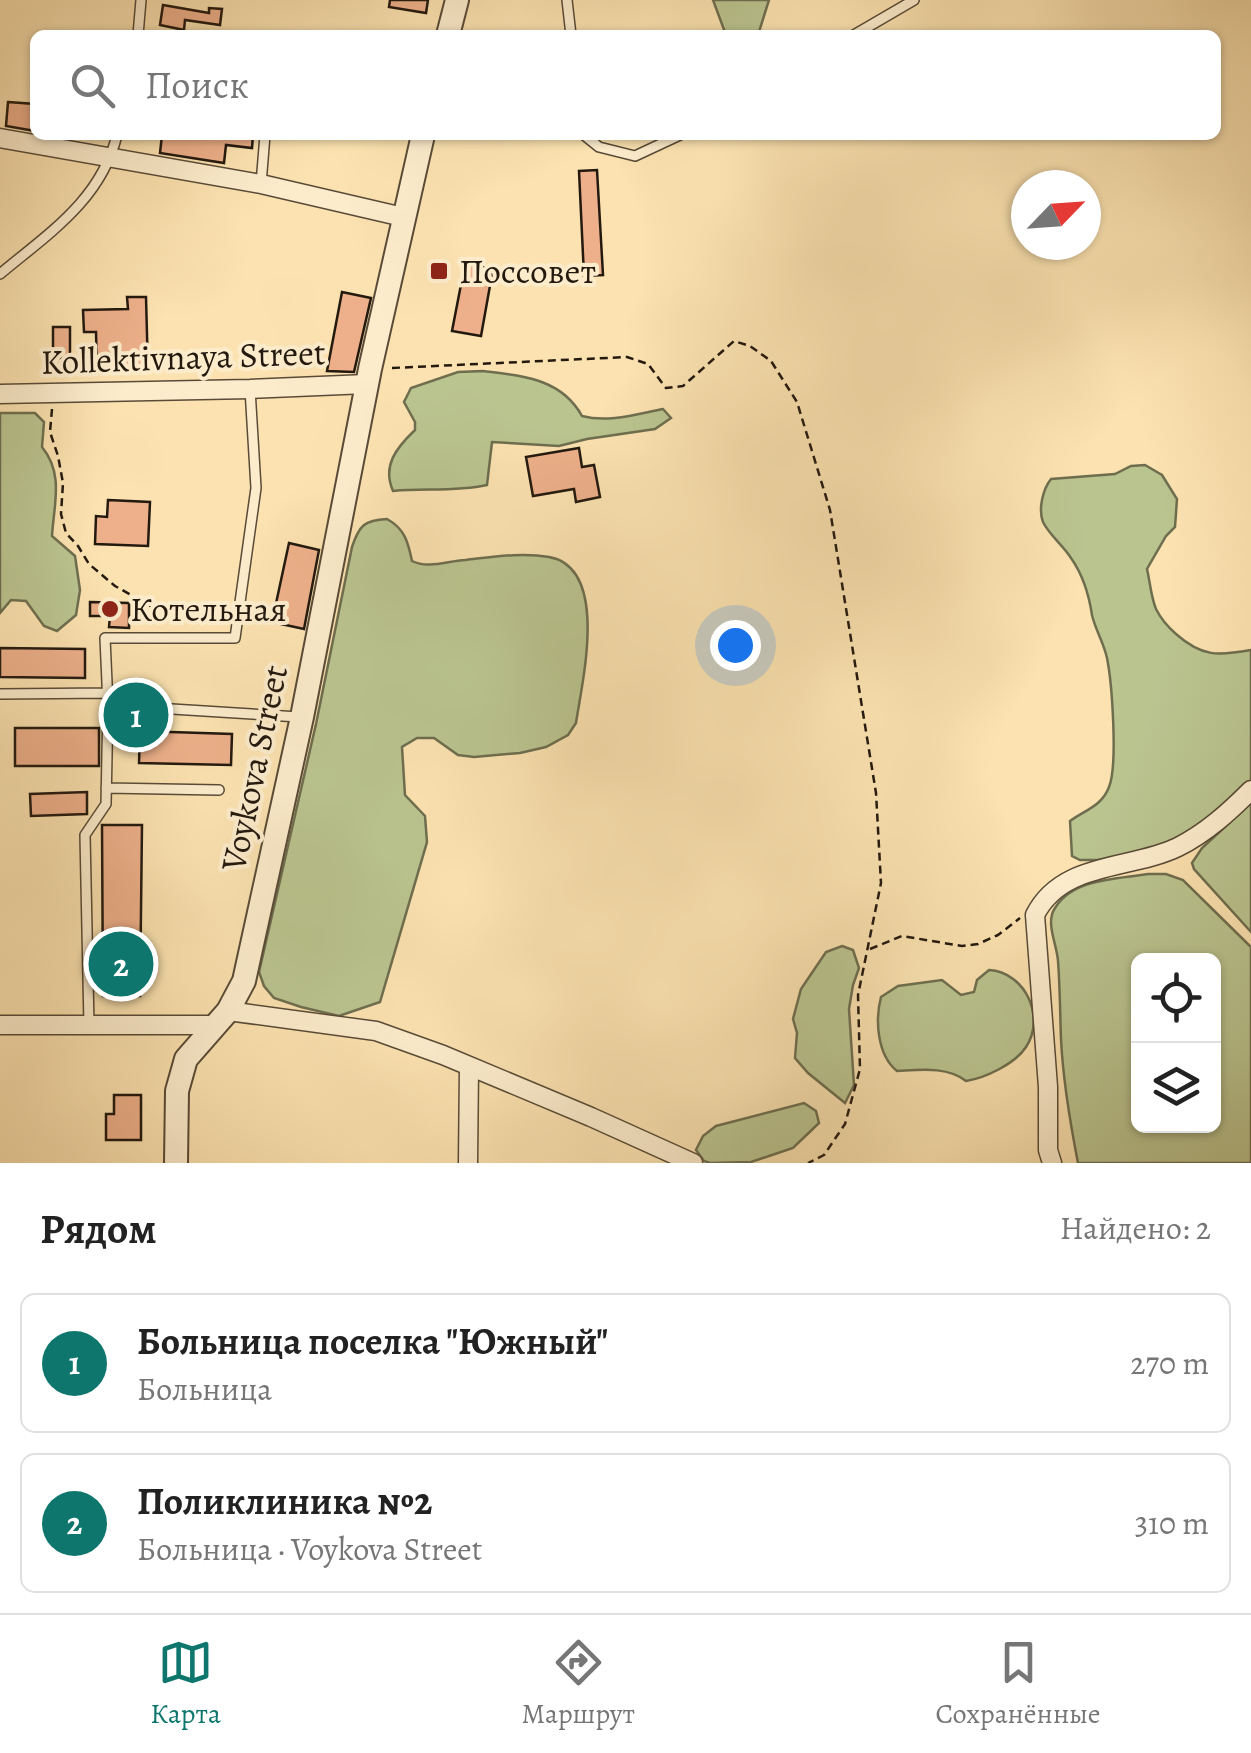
<!DOCTYPE html>
<html lang="ru">
<head>
<meta charset="utf-8">
<style>
	:root { --surface:#fff; --page:#f6f6f6; --text:#222; --muted:#767676; --line:#e0e0e0; --accent:#0f766e }
	body { margin:0; font-family:Alegreya,serif; background:var(--page); color:var(--text) }
	.controls { position:absolute; right:30px; bottom:30px; display:grid; overflow:hidden; border-radius:15px; box-shadow:0 2px 8px #0004 }
	.controls button { width:90px; height:90px; display:grid; place-items:center; padding:0; border:0; border-bottom:2px solid var(--line); background:var(--surface); color:var(--text); font:50px sans-serif }
	.compass { position:absolute; left:1011px; top:170px; width:90px; height:90px; border-radius:50%; background:var(--surface); box-shadow:0 2px 8px #0004; rotate:65deg }
	.you { position:absolute; left:735px; top:645px; width:35px; height:35px; margin:-25px; border:8px solid #fff; border-radius:50%; background:#1a73e8; box-shadow:0 0 0 15px #1a73e833 }
	.badge { display:grid; place-items:center; width:65px; height:65px; border-radius:50%; background:var(--accent); color:#fff; font-size:32px; font-weight:700 }
	.pin { position:absolute; translate:-50% -50%; border:5px solid #fff; box-shadow:0 2px 10px #0006 }
	.list { margin:0; padding:0; list-style:none }
	h2 { display:flex; justify-content:space-between; align-items:center; height:130px; margin:0; padding:0 40px; font-size:42px }
	h2 small { font-size:32px; font-weight:400; color:var(--muted) }
	.list li { display:grid; grid-template-columns:65px 1fr auto; gap:30px; align-items:center; box-sizing:border-box; height:140px; margin:0 20px 20px; padding:0 20px; border:2px solid var(--line); border-radius:15px }
	.list b { display:block; font-size:38px; white-space:nowrap }
	.list p { margin:0; font-size:32px; white-space:nowrap; color:var(--muted) }
	.list em { font-size:32px; font-style:normal; color:var(--muted) }
	.icon { flex:none; width:55px; height:55px; fill:none; stroke:currentColor; stroke-width:2; stroke-linecap:round; stroke-linejoin:round }
	.map { position:relative; flex:none; width:1251px; height:1163px; overflow:hidden }
	.search { position:absolute; background:var(--surface); box-shadow:0 2px 8px #0004; left:30px; right:30px; top:30px; height:110px; display:flex; align-items:center; gap:25px; box-sizing:border-box; padding:0 35px; border-radius:15px; color:var(--muted); font-size:38px }
	.sheet { height:450px; background:var(--surface) }
	nav { display:flex; justify-content:space-around; align-items:center; box-sizing:border-box; height:140px; border-top:2px solid var(--line); background:var(--surface); font-size:28px; color:var(--muted) }
	nav a { display:grid; justify-items:center; gap:5px }
	nav .on { color:var(--accent) }
	.map>svg:first-child { display:block }
	.green { fill:#bac48f; stroke:#6e6e4f; stroke-width:2.5; fill-rule:evenodd }
	.building { fill:#edb08a; stroke:#23190f; stroke-width:2.5 }
	.lines { fill:none; stroke-linecap:round; stroke-linejoin:round }
	.service-casing { stroke:#594b37; stroke-width:12 }
	.minor-casing { stroke:#594b37; stroke-width:21 }
	.tertiary-casing { stroke:#594b37; stroke-width:26 }
	.path { stroke:#23190f; stroke-width:2.5; stroke-dasharray:8 5; stroke-linecap:butt }
	.service { stroke:#fceccc; stroke-width:9 }
	.minor { stroke:#fceccc; stroke-width:18 }
	.tertiary { stroke:#fceccc; stroke-width:22 }
	.poi-dot { fill:#8f2418; stroke:#fceccc; stroke-width:4 }
	.labels { text-anchor:middle; dominant-baseline:central; stroke-width:8; stroke-linejoin:round; paint-order:stroke }
	.poi-label { font-size:35px; fill:#23190f; stroke:#fceccc; text-anchor:start }
	.street-label { font-size:35px; fill:#23190f; stroke:#fceccc }
</style>
</head>
<body>
<div class="map">
<svg width="1251" height="1163" viewBox="0 0 1251 1163">
	<rect width="100%" height="100%" fill="#fbe2b0"/>
	<filter id="stains"><feTurbulence type="fractalNoise" baseFrequency=".002" numOctaves="4"/><feColorMatrix values="0 0 0 0 .2 0 0 0 0 .09 0 0 0 0 .02 0 0 0 .5 -.17"/></filter>
	<radialGradient id="worn" r=".72"><stop offset=".6" stop-color="#630" stop-opacity="0"/><stop offset="1" stop-color="#630" stop-opacity=".3"/></radialGradient>
	<path class="green" d="M713 0H769L758 35H726Z
		M483 371C522 376 561 378 582 416 608 423 637 414 663 409L671 418 655 429 587 439 559 446 492 442 487 485C455 492 425 488 393 491 382 466 396 448 415 430V422L404 402 411 388 458 372Z
		M0 413H35L44 422 42 447C64 474 54 503 52 536L75 556 80 590 76 615 57 631 44 626 26 601 11 600 0 613Z
		M1145 465 1162 475 1177 499 1175 527 1166 536 1147 569C1150 582 1151 597 1156 609 1161 619 1168 627 1176 634 1202 657 1218 656 1251 650V782L1217 813 1167 847 1098 860H1080L1072 856 1070 821C1085 810 1102 806 1109 787 1118 765 1112 683 1107 658 1104 643 1095 629 1092 615 1089 595 1083 575 1071 558 1063 545 1050 536 1043 522 1038 509 1043 489 1051 479L1115 474 1131 466Z
		M387 519C405 529 408 542 412 561 428 569 447 561 465 560 492 557 522 552 549 557 610 568 582 682 576 723L568 735 546 747 520 753 474 757 458 755 434 738H417L402 747 405 795 425 816 427 842 380 1002 339 1016 301 1007 274 998 264 986 259 972 316 724 352 547C359 526 364 520 387 519Z
		M1251 803V932L1194 869 1192 863 1202 848Z
		M1148 874H1166L1183 880 1251 947V1163H1078C1070 1122 1063 1081 1061 1039 1060 1013 1060 987 1058 961 1057 944 1045 923 1055 908 1073 878 1118 879 1148 874ZM1138 961H1214V1126H1138Z
		M842 946 853 950 859 968 853 985 849 1009 854 1085 845 1103 808 1073 795 1058 797 1033 793 1019 801 989 826 952Z
		M989 970C1025 972 1046 1017 1026 1047 1015 1064 985 1078 966 1081 947 1066 919 1070 897 1071 877 1055 875 1020 881 997L898 986 942 980 961 995 974 992 977 980Z
		M804 1103 816 1111 819 1123 793 1148 751 1162 710 1163 704 1161 696 1150 703 1136 716 1126Z"/>
	<path class="building" d="M390 0H428L426 13 389 7Z
		M163 5 209 13V8L222 9 220 25 185 20 184 30 160 25Z
		M8 102 35 104V131L6 126Z
		M162 135H253L252 148 226 145 224 163 160 153Z
		M597 170 603 275 584 276 579 171Z
		M465 264 493 269 481 336 452 331Z
		M342 292 371 298 354 372 327 371Z
		M127 297H146L148 372 97 373 96 332H84L83 310 128 309Z
		M53 327H70V358H53Z
		M579 448 582 467 594 465 600 497 576 502 574 489 533 496 526 457Z
		M108 500 150 502 148 546 95 544 96 516 107 517Z
		M289 543 319 550 304 629 272 622Z
		M90 602 129 603V628L109 627 110 616H90Z
		M0 648 85 649V678L0 677Z
		M15 728H99V766H15Z
		M140 731 232 734 231 765 139 763Z
		M87 792V814L31 816 30 794Z
		M102 825H142L140 996H103Z
		M114 1095H141V1140H106V1114H114Z"/>
	<g class="lines">
		<defs>
			<path id="service" d="M567 0 571 35
				M138 35 141 0
				M854 35 914 0
				M584 135 599 147 635 156 680 135
				M261 184 265 135
				M0 274C49 233 101 200 117 135
				M0 694 108 693
				M108 705 299 717
				M106 788 219 790
				M89 1025 85 835 106 804 108 705 105 638H235L256 488 250 389"/>
			<path id="minor" d="M0 138 261 184 403 217
				M0 394 250 389 367 384
				M228 1011 376 1031 443 1055 591 1117 693 1163
				M0 1025H215
				M468 1163 469 1067
				M1052 1163 1048 1150V1087L1035 915C1062 861 1131 870 1178 847 1206 833 1229 812 1251 790"/>
			<path id="tertiary" d="M448 35 457 0
				M176 1163 177 1091 186 1059 228 1011 244 981 302 717 370 369 423 135"/>
		</defs>
		<use href="#service" class="service-casing"/>
		<use href="#minor" class="minor-casing"/>
		<use href="#tertiary" class="tertiary-casing"/>
		<path class="path" d="M392 368 627 357 648 364 666 388 683 386 734 341 750 346 771 361 797 402 830 510 876 793 881 883 858 995 860 1069 845 1124 824 1155 808 1163
			M52 409 50 432 58 456 63 483 61 514 66 533 78 546 89 564 115 586 156 609 153 624
			M870 949 902 936 962 946 978 944 998 935 1020 918"/>
		<use href="#service" class="service"/>
		<use href="#minor" class="minor"/>
		<use href="#tertiary" class="tertiary"/>
	</g>
	<g class="poi-dot">
		<rect x="429" y="261" width="20" height="20" rx="5"/>
		<circle cx="110" cy="609" r="10"/>
	</g>
	<g class="labels">
		<g class="poi-label">
			<text x="459" y="271">Поссовет</text>
			<text x="130" y="609">Котельная</text>
		</g>
		<g class="street-label">
			<text transform="translate(183 357) rotate(-2)">Kollektivnaya Street</text>
			<text transform="translate(254 768) rotate(-78)">Voykova Street</text>
		</g>
	</g>
	<rect width="100%" height="100%" filter="url(#stains)"/>
	<rect width="100%" height="100%" fill="url(#worn)"/>
</svg>
<div class="controls">
<button><svg class="icon" aria-label="locate" viewBox="0 0 24 24"><circle cx="12" cy="12" r="6"/><path d="M12 2v4M12 18v4M2 12h4M18 12h4"/></svg></button>
<button><svg class="icon" aria-label="layers" viewBox="0 0 24 24"><path d="M12 4l9 5-9 5-9-5zM3 14l9 5 9-5"/></svg></button>
</div>
<svg class="compass" viewBox="-18 -18 36 36"><path d="M0-13l5 13h-10z" fill="#e53935"/><path d="M0 13l5-13h-10z" fill="#767676"/></svg>
<div class="you"></div>
<div class="pin badge" style="left:136px;top:715px">1</div>
<div class="pin badge" style="left:121px;top:964px">2</div>
<div class="search"><svg class="icon" aria-label="search" viewBox="0 0 24 24"><circle cx="10" cy="10" r="6"/><path d="M15 15l6 6"/></svg>Поиск</div>
</div>
<section class="sheet">
<h2>Рядом<small>Найдено: 2</small></h2>
<ul class="list">
<li><span class="badge">1</span><div><b>Больница поселка &quot;Южный&quot;</b><p>Больница</p></div><em>270 m</em></li>
<li><span class="badge">2</span><div><b>Поликлиника №2</b><p>Больница · Voykova Street</p></div><em>310 m</em></li>
</ul>
</section>
<nav>
<a class="on"><svg class="icon" aria-label="map" viewBox="0 0 24 24"><path d="M3 6l6-2 6 2 6-2v14l-6 2-6-2-6 2zM9 4v14M15 6v14"/></svg>Карта</a>
<a><svg class="icon" aria-label="directions" viewBox="0 0 24 24"><path d="M12 3l9 9-9 9-9-9zM9 14v-3h6M13 9l2 2-2 2"/></svg>Маршрут</a>
<a><svg class="icon" aria-label="saved" viewBox="0 0 24 24"><path d="M7 4h10v16l-5-4-5 4z"/></svg>Сохранённые</a>
</nav>
</body>
</html>
